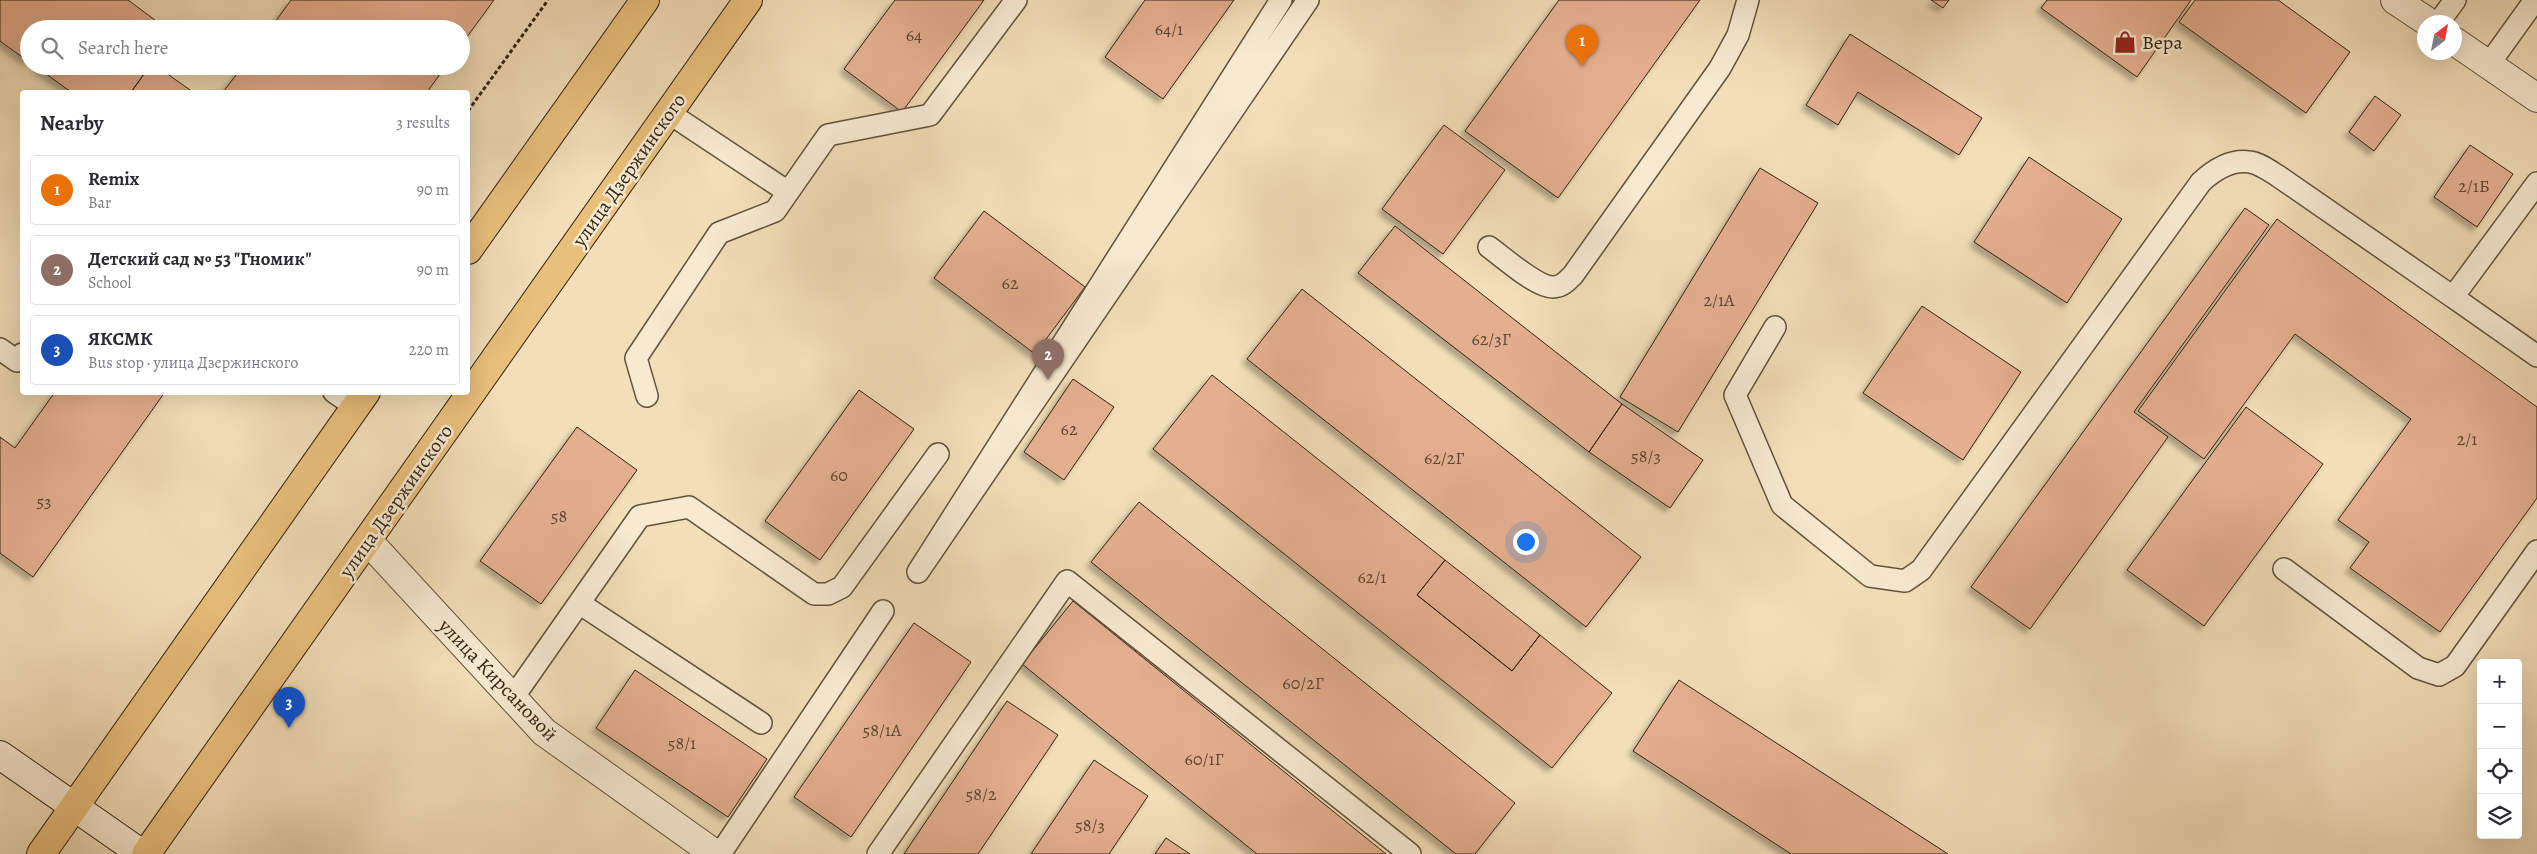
<!DOCTYPE html>
<html lang="en">
<head>
<meta charset="utf-8">
<style>
	:root { --surface:#fff; --page:#f7f7f7; --text:#2b2b33; --muted:#7c7c81; --line:#e1e1e2; --accent:#0b8043 }
	body { margin:0; font-family:Alegreya,serif; background:var(--page); color:var(--text) }
	.controls { position:absolute; right:15px; bottom:15px; display:grid; overflow:hidden; border-radius:5px; box-shadow:0 5px 20px #0002 }
	.controls button { width:45px; height:45px; display:grid; place-items:center; padding:0; border:0; border-bottom:1px solid var(--line); background:var(--surface); color:var(--text); font:25px sans-serif }
	.compass { position:absolute; left:2417px; top:15px; width:45px; height:45px; border-radius:50%; background:var(--surface); box-shadow:0 5px 20px #0002; rotate:32deg }
	.you { position:absolute; left:1525px; top:541px; width:18px; height:18px; margin:-12px; border:4px solid #fff; border-radius:50%; background:#1a73e8; box-shadow:0 0 0 8px #1a73e833 }
	.badge { display:grid; place-items:center; width:32px; height:32px; border-radius:50%; background:var(--accent); color:#fff; font-size:16px; font-weight:700 }
	.pin { position:absolute; translate:-50% -41px; filter:drop-shadow(0 1px 2px #0008) }
	.pin::after { content:''; position:absolute; top:26px; width:18px; height:15px; background:inherit; clip-path:polygon(0 0,100% 0,50% 100%) }
	.list { margin:0; padding:0; list-style:none }
	h2 { display:flex; justify-content:space-between; align-items:center; height:65px; margin:0; padding:0 20px; font-size:21px }
	h2 small { font-size:16px; font-weight:400; color:var(--muted) }
	.list li { display:grid; grid-template-columns:32px 1fr auto; gap:15px; align-items:center; box-sizing:border-box; height:70px; margin:0 10px 10px; padding:0 10px; border:1px solid var(--line); border-radius:5px }
	.list b { display:block; font-size:19px; white-space:nowrap }
	.list p { margin:0; font-size:16px; white-space:nowrap; color:var(--muted) }
	.list em { font-size:16px; font-style:normal; color:var(--muted) }
	.icon { flex:none; width:28px; height:28px; fill:none; stroke:currentColor; stroke-width:2; stroke-linecap:round; stroke-linejoin:round }
	.map { position:relative; flex:none; width:2537px; height:854px; overflow:hidden }
	.search { position:absolute; background:var(--surface); box-shadow:0 5px 20px #0002; left:20px; top:20px; width:450px; height:55px; display:flex; align-items:center; gap:12px; box-sizing:border-box; padding:0 18px; border-radius:28px; color:var(--muted); font-size:19px }
	.panel { position:absolute; background:var(--surface); box-shadow:0 5px 20px #0002; left:20px; top:90px; width:450px; height:305px; border-radius:5px }
	.map>svg:first-child { display:block }
	.building { fill:#e4af8f; stroke:#312314; filter:url(#shadow) }
	.lines { fill:none; stroke-linecap:round; stroke-linejoin:round }
	.service-casing { stroke:#61523d; stroke-width:24 }
	.minor-casing { stroke:#61523d; stroke-width:30 }
	.secondary-casing { stroke:#312314; stroke-width:30 }
	.primary-casing { stroke:#312314; stroke-width:30 }
	.path { stroke:#312314; stroke-width:3; stroke-dasharray:4 2.5; stroke-linecap:butt }
	.service { stroke:#f7ead1; stroke-width:21 }
	.minor { stroke:#f7ead1; stroke-width:28 }
	.secondary { stroke:#f7ead1; stroke-width:28 }
	.primary { stroke:#e9bf7c; stroke-width:28 }
	.labels { text-anchor:middle; dominant-baseline:central; stroke-width:5; stroke-linejoin:round; paint-order:stroke }
	.number-label { font-size:18px; fill:#5e4633 }
	.poi-label { font-size:20px; fill:#312314; stroke:#f7ead1; text-anchor:start }
	.street-label { font-size:20px; fill:#312314; stroke:#f7ead1 }
</style>
</head>
<body>
<div class="map">
<svg width="2537" height="854" viewBox="0 0 2537 854">
	<defs>
		<filter id="shadow"><feDropShadow dx="-4.5" dy="4.5" stdDeviation="2.5" flood-color="#0004"/></filter>
	</defs>
	<rect width="100%" height="100%" fill="#f2deb8"/>
	<filter id="stains"><feTurbulence type="fractalNoise" baseFrequency=".004" numOctaves="4"/><feColorMatrix values="0 0 0 0 .2 0 0 0 0 .09 0 0 0 0 .02 0 0 0 .5 -.17"/></filter>
	<radialGradient id="worn" r=".72"><stop offset=".6" stop-color="#630" stop-opacity="0"/><stop offset="1" stop-color="#630" stop-opacity=".3"/></radialGradient>
	<path class="building" d="M0 0H128L167 29H29V62L0 41Z
		M291 0H494L461 45V29H270Z
		M895 0H984L902 112 844 69Z
		M1145 0H1234L1163 99 1105 57Z
		M1559 0H1700L1558 198 1465 131Z
		M1931 0H1949L1943 8Z
		M2047 0H2191L2137 77 2041 8Z
		M2195 0H2278L2350 52 2306 113 2179 22Z
		M1850 34 1982 118 1959 155 1858 92 1838 125 1806 105Z
		M35 66H150L131 92H71Z
		M150 66H156L193 92H131Z
		M243 66H446L427 92H223Z
		M2375 96 2401 115 2374 151 2349 132Z
		M1444 125 1505 170 1443 254 1382 209Z
		M2470 145 2513 174 2477 227 2434 197Z
		M2029 157 2122 219 2067 303 1974 242Z
		M1760 168 1818 203 1678 432 1620 397Z
		M2245 208 2269 225 2134 412 2168 437 2030 629 1971 587Z
		M984 211 1085 287 1035 354 934 278Z
		M2277 219 2537 407V498L2440 632 2350 568 2369 542 2338 520 2411 419 2295 334 2204 459 2138 411Z
		M1395 226 1622 404 1589 452 1358 273Z
		M1302 289 1641 557 1586 627 1247 359Z
		M1922 306 2021 372 1963 460 1863 393Z
		M1212 375 1445 560 1417 595 1512 671 1540 635 1612 693 1552 768 1153 449Z
		M1073 379 1114 407 1064 480 1024 452Z
		M859 390 914 429 820 560 765 521Z
		M55 392H165L33 577 0 553V437L15 448Z
		M1622 404 1703 460 1670 508 1589 452Z
		M2246 407 2323 464 2204 626 2127 570Z
		M577 427 637 470 541 604 480 561Z
		M1139 502 1515 803 1475 854H1456L1091 562Z
		M1445 560 1540 635 1512 671 1417 595Z
		M1073 601 1386 854H1257L1022 664Z
		M914 623 971 662 851 837 794 797Z
		M635 670 767 759 728 817 596 728Z
		M1679 680 1948 854H1791L1633 751Z
		M1007 701 1058 735 978 854H904Z
		M1094 760 1148 796 1109 854H1031Z
		M1166 838 1190 854H1155Z"/>
	<g class="lines">
		<defs>
			<path id="service" d="M1281 0 918 572 1308 0
				M2439 22 2455 0
				M2489 64 2535 0
				M669 113 788 192
				M1489 247C1503 257 1536 287 1553 287 1562 287 1567 281 1573 275L1720 68 1738 35 1748 0
				M2453 297 2537 356
				M1775 327 1735 395 1782 505 1870 576 1905 581 1921 570 2201 182C2214 170 2231 159 2250 162 2259 163 2270 171 2278 176L2453 297 2537 183
				M0 349 17 361 22 354
				M334 392 356 407
				M647 396 636 358 719 233 775 211 828 135 930 115 1016 0
				M2284 569 2418 668 2439 675 2455 666 2537 551
				M579 603 761 723
				M512 699 640 516 689 507 814 594H828L842 587 938 454
				M720 854 883 611
				M878 854 1067 581 1410 854"/>
			<path id="minor" d="M2395 0 2428 22
				M2454 41 2537 98
				M368 541 544 732 715 854"/>
			<path id="secondary" d="M0 755 142 854"/>
			<path id="primary" d="M468 250 645 0
				M41 854 366 392
				M146 854 748 0"/>
		</defs>
		<use href="#service" class="service-casing"/>
		<use href="#minor" class="minor-casing"/>
		<use href="#secondary" class="secondary-casing"/>
		<use href="#primary" class="primary-casing"/>
		<path class="path" d="M468 111 548 0"/>
		<use href="#service" class="service"/>
		<use href="#minor" class="minor"/>
		<use href="#secondary" class="secondary"/>
		<use href="#primary" class="primary"/>
	</g>
	<defs>
		<symbol id="shop-bare" viewBox="-9 -9 18 18"><path d="M-5-2.5h2.3a2.7 3.5 0 0 1 5.4 0H5L5.5 6h-11ZM-1.5-2.5h3a1.5 2.3 0 0 0-3 0Z" fill="#8f2418" stroke="#f7ead1" stroke-width="2.5" paint-order="stroke"/></symbol>
	</defs>
	<g fill-rule="evenodd">
		<use href="#shop-bare" x="2109" y="26" width="32" height="32"/>
	</g>
	<g class="labels">
		<g class="number-label">
			<text x="1169" y="29">64/1</text>
			<text x="914" y="35">64</text>
			<text x="2474" y="186">2/1Б</text>
			<text x="1010" y="283">62</text>
			<text x="1719" y="300">2/1А</text>
			<text x="1491" y="339">62/3Г</text>
			<text x="1069" y="429">62</text>
			<text x="2467" y="439">2/1</text>
			<text x="1646" y="456">58/3</text>
			<text x="1444" y="458">62/2Г</text>
			<text x="839" y="475">60</text>
			<text x="44" y="501">53</text>
			<text x="559" y="516">58</text>
			<text x="1372" y="577">62/1</text>
			<text x="1303" y="683">60/2Г</text>
			<text x="882" y="730">58/1А</text>
			<text x="682" y="743">58/1</text>
			<text x="1204" y="759">60/1Г</text>
			<text x="981" y="794">58/2</text>
			<text x="1090" y="825">58/3</text>
		</g>
		<g class="poi-label">
			<text x="2142" y="42">Вера</text>
		</g>
		<g class="street-label">
			<text transform="translate(629 170) rotate(-55)">улица Дзержинского</text>
			<text transform="translate(396 501) rotate(-55)">улица Дзержинского</text>
			<text transform="translate(498 680) rotate(46)">улица Кирсановой</text>
		</g>
	</g>
	<rect width="100%" height="100%" filter="url(#stains)"/>
	<rect width="100%" height="100%" fill="url(#worn)"/>
</svg>
<div class="controls">
<button>+</button>
<button>−</button>
<button><svg class="icon" aria-label="locate" viewBox="0 0 24 24"><circle cx="12" cy="12" r="6"/><path d="M12 2v4M12 18v4M2 12h4M18 12h4"/></svg></button>
<button><svg class="icon" aria-label="layers" viewBox="0 0 24 24"><path d="M12 4l9 5-9 5-9-5zM3 14l9 5 9-5"/></svg></button>
</div>
<svg class="compass" viewBox="-18 -18 36 36"><path d="M0-13l5 13h-10z" fill="#e53935"/><path d="M0 13l5-13h-10z" fill="#7c7c81"/></svg>
<div class="you"></div>
<div class="pin badge" style="left:1582px;top:66px;background:#e8710a">1</div>
<div class="pin badge" style="left:1048px;top:380px;background:#8d6e63">2</div>
<div class="pin badge" style="left:289px;top:728px;background:#1a4fb4">3</div>
<div class="search"><svg class="icon" aria-label="search" viewBox="0 0 24 24"><circle cx="10" cy="10" r="6"/><path d="M15 15l6 6"/></svg>Search here</div>
<section class="panel">
<h2>Nearby<small>3 results</small></h2>
<ul class="list">
<li><span class="badge" style="background:#e8710a">1</span><div><b>Remix</b><p>Bar</p></div><em>90 m</em></li>
<li><span class="badge" style="background:#8d6e63">2</span><div><b>Детский сад № 53 &quot;Гномик&quot;</b><p>School</p></div><em>90 m</em></li>
<li><span class="badge" style="background:#1a4fb4">3</span><div><b>ЯКСМК</b><p>Bus stop · улица Дзержинского</p></div><em>220 m</em></li>
</ul>
</section>
</div>
</body>
</html>
